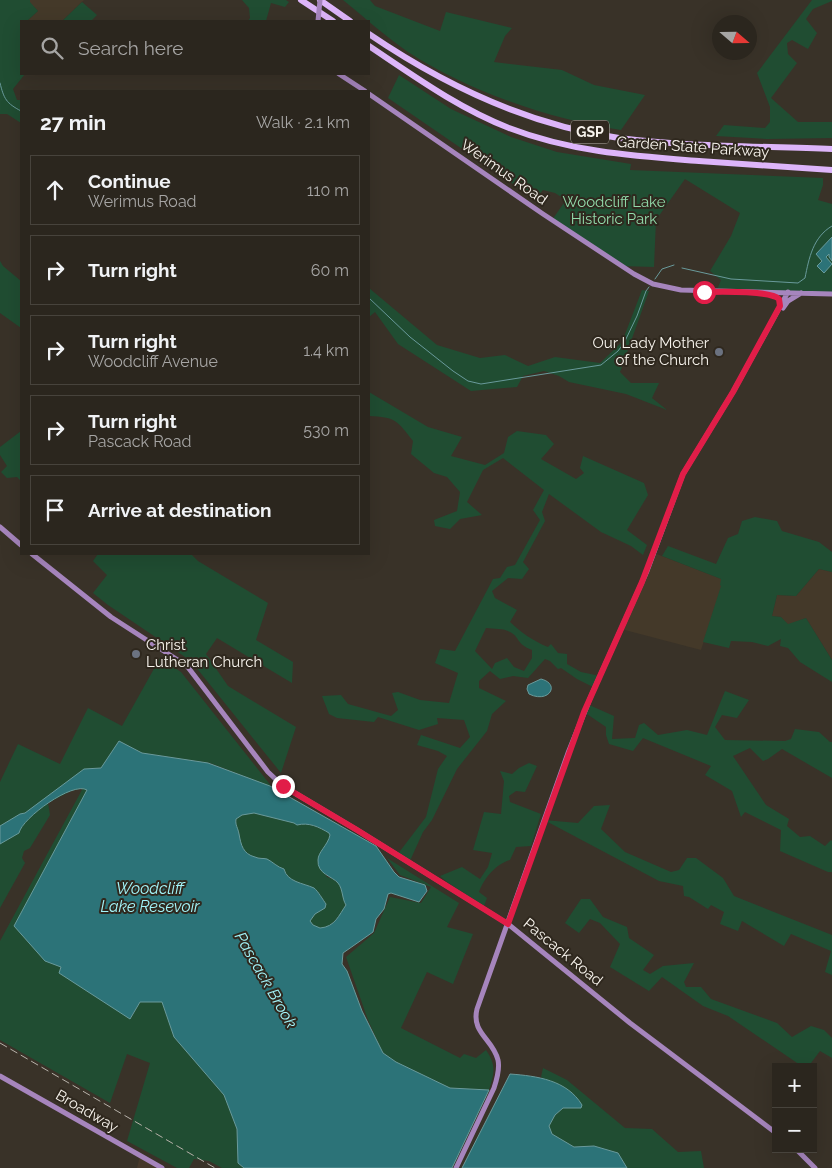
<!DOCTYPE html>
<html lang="en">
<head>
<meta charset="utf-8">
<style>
	:root { --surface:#2b261e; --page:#37322b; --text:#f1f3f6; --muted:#a6a5a4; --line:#47433c }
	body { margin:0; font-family:Raleway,sans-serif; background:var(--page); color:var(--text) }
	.controls { position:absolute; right:15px; bottom:15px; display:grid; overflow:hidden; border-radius:0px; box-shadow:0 5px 20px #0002 }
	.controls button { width:45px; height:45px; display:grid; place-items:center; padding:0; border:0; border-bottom:1px solid var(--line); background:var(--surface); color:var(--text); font:25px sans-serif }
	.compass { position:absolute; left:712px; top:15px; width:45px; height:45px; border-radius:50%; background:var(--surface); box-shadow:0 5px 20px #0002; rotate:110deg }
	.stop { position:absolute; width:15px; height:15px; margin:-11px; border:4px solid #e11d48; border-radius:50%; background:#fff }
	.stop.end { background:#e11d48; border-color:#fff; box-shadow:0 1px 5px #0008 }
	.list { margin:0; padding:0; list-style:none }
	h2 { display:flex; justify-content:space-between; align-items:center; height:65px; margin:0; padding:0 20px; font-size:21px }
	h2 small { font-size:16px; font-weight:400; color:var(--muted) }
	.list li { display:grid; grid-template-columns:32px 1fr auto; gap:15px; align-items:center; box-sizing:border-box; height:70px; margin:0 10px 10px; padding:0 10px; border:1px solid var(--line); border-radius:0px }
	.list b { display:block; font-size:19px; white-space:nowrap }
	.list p { margin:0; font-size:16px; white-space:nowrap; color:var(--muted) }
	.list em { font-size:16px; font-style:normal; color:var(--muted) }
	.icon { flex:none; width:28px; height:28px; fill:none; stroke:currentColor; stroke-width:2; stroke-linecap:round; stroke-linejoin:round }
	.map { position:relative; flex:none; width:832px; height:1168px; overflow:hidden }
	.search { position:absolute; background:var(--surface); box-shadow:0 5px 20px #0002; left:20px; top:20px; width:350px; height:55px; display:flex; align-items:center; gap:12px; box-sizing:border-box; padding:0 18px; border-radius:0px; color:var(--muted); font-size:19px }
	.panel { position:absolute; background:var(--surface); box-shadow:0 5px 20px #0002; left:20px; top:90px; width:350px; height:465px; border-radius:0px }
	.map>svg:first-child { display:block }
	.commercial { fill:#46382a }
	.built { fill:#443929 }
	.green { fill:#204d32; fill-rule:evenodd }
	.water { fill:#2c7378; stroke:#699a9b; fill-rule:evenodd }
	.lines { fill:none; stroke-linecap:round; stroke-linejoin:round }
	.stream { stroke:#699a9b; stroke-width:1 }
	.secondary { stroke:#a685bd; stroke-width:5 }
	.highway { stroke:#ddb5fa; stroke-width:6 }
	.rail { stroke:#b6b1a9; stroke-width:1; stroke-dasharray:8 4; stroke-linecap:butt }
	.secondary-bridge { stroke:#a685bd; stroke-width:5 }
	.route { stroke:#e11d48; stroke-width:6 }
	.worship-dot { fill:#6b7280; stroke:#2f281e; stroke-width:2 }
	.labels { text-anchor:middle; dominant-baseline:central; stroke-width:4; stroke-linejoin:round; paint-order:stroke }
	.shield { fill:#2f281e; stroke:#bcb7af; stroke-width:1 }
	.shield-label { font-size:14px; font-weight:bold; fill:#f8f4ed }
	.street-label { font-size:15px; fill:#f8f4ed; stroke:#2f281e }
	.park-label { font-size:15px; fill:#92dbab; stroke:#2f281e }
	.poi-label { font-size:15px; fill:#f8f4ed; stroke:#2f281e; text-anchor:end }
	.water-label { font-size:16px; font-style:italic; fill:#a3f5fa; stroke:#2f281e }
</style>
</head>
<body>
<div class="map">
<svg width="832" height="1168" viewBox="0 0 832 1168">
	<rect width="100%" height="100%" fill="#393228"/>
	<path class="commercial" d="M140 1156 162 1168H137Z"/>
	<path class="built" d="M30 0H84L62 21H27L38 11 29 2Z
		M654 553 724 580 701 650 621 629Z
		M819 569 832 572V660L806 618 788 625 781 617 772 616 777 595 796 596Z"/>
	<path class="green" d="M0 0H30V2L38 11 27 21H21V74H25L13 89 17 100H21V123L7 114H0Z
		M242 0H286L289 2 285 7 271 3 266 21H248L250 18 249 8Z
		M343 0H370L375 6 440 31 446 12 512 28 505 36 494 62 562 70 594 85 645 95 621 130C551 120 468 91 408 52 385 36 364 17 343 0Z
		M812 0H832V1L813 9 806 19 817 33 808 49 792 40 787 43 788 54 797 63 771 98 798 122H832V138L767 139 716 136 724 125 765 128 770 122V107L757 73Z
		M82 2 97 15 91 21H62Z
		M399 75 451 109 511 137 557 152 631 164 630 170 823 178V185L818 200 832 204V294L716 292 721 280 710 271 731 236 740 213 685 179 656 220 654 267 621 266 552 220 566 200 555 193 543 190 535 199 388 98Z
		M0 261 3 266 21 281V328L0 313Z
		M369 288 437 345 480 358 505 355 528 366 555 357 600 363 622 342 642 290 649 291 620 372 631 383H659L652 398 667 410 626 394 569 382 559 376 544 371 523 376 517 387 471 391 398 344 375 312 369 317Z
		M369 392 428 427 462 437 451 456 485 465 504 453 508 437 517 431 546 435 554 444 541 459 576 479 584 473 580 468 583 456 644 483 648 495 627 530 647 545 643 555 631 546 601 532 549 494 542 512 545 521 523 562 529 569 522 579 508 578 492 591 495 598 517 610 510 622C522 633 533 641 548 647L551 644 558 653 567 654V664L581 672 600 676 595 688 577 679 561 668 558 669 550 661 545 659 528 678 513 676 500 679 490 671 479 681V688L506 701 492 714 487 731 457 769 432 820 423 832 409 863 397 855 426 817 438 769 447 756 438 751 417 745 421 735 460 748 470 737 464 720 437 718 438 724 419 730 378 717 374 722 337 718 329 714 322 696 341 695 348 704 391 716 398 710 392 693 398 692 420 700 449 703 458 673 435 663 440 649 455 651 493 579 500 578 507 567 515 565 540 520 533 510 544 490 503 458 483 470 467 502 482 515 460 519 450 529 435 526 434 520 457 511 460 492 447 477 434 473 411 454 413 441C397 420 395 417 369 416ZM486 628C494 629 503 628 510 632 520 637 516 644 532 650V658L524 671 514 667 507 658 495 663 492 669 475 651Z
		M21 431V481L17 477 7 478 1 472 7 466 0 455V447Z
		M755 517 777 521 782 531 819 542 832 552V572L819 569 796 596 777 595 772 616 781 617 788 624 806 618 832 660V682L800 662 788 648 780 646 781 639 768 646 752 642 731 641 729 648 703 642 721 586 720 585 721 579 662 556 668 546 716 564 728 538 738 534 742 521Z
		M98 554H191L198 561 268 603 256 640 293 662 292 683 217 638 206 654 228 686 296 727 281 773 191 661 108 605 93 593 107 575 93 561Z
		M160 658 181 672 272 787 210 763 142 753 119 741 91 784 62 967 59 972 131 1018 140 1002H162L174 1037 224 1095 237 1129 238 1163 244 1168H222L209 1161 194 1159 189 1168H177L127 1141 150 1063 127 1054 110 1103 0 1040V941L83 788 71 791 48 803 50 815 30 848 24 851 22 858 25 863 0 908V782L18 744 60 764 88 708 122 726Z
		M725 691 749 700 737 718 722 715 715 727 725 740 785 741 791 739 795 729 819 732 830 742H832V778L782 749 768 759 763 761 750 748 733 756 766 805 789 819 787 826 800 837 810 836 825 846 831 840 832 841V872H828L780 851 781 830 745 812 741 817 732 791 705 775 711 766 643 738 633 751 609 744 606 735V727L584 712 587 704 614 716 612 739 635 738 639 725 644 723 658 735 687 730 707 735Z
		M529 763 537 766 525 792 516 791 509 796 510 802 541 814 531 846 516 847 510 860C496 864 484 878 479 892L487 898 484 906 447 882 440 876 462 867 480 879 488 867 492 853 473 850 484 812 501 814 504 781 500 771 512 774 519 768Z
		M610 805 601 829 625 852 671 872 679 870 687 858H696L723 878 734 896 832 935V975L825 972 831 951 791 934 784 946 742 921 738 931 720 924 724 912 711 905 708 909 689 897 684 896 683 886 659 881 544 820 578 823 594 806Z
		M254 813 294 823 297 825C309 822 318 827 329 833L330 838 319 866 327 877 333 879 340 885 346 906C340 915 324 941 310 921L315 914 325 908 326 904C323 901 320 894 317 891 307 882 288 885 284 869 277 867 272 863 265 860 259 856 265 859 258 858 244 856 241 846 239 835 238 829 235 826 236 819L242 815Z
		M387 858 459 903 447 927 473 934 453 984 427 972 401 1028 460 1058 464 1054 476 1058 486 1050C497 1066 494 1073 489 1090L450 1088 396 1062 383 1053 368 1020 346 957 374 933 390 897 421 903 431 887 400 875Z
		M581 899H590L603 917 627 927 629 938 654 955 643 970 650 974 663 966 694 963 684 982 686 987H701L711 999 777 1023 792 1037 811 1026 824 1030 832 1038V1058L820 1051 808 1067H803L728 1016 703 1006 662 977 649 991 610 967 620 944 600 923 590 919 579 933 565 923Z
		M543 1068 567 1080 625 1128 652 1129 678 1152 701 1151 704 1168H627L618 1153 594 1146 574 1147 552 1134 549 1126 555 1115 563 1108H580L541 1077Z"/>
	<path class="water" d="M832 237V261L829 257V254L826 257 832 264 824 273 817 266 822 261 816 254Z
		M541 679C561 684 549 704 529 694L527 689 528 685Z
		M119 741 142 753 208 763 270 786 376 846 394 872 399 877 425 885 427 891 419 902 391 893 388 894 384 909 376 919 373 932 343 953 342 964 347 971 362 1011 383 1053 396 1062 450 1088 489 1090 452 1168H244L238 1163 237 1129 224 1095 174 1037 162 1002H140L130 1019 59 973 61 967 45 961 14 926 87 790C73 781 22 818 19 833L0 844V826L20 814 25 813 84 769 101 768ZM254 813 294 823 297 825C309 822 319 827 329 833L330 835C328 845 318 852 318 860 317 874 332 876 338 883 343 889 342 899 346 905 339 915 335 927 320 928L313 925 310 921 315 914 325 908 326 904C323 900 318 891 314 888 303 883 287 882 284 869 277 867 273 862 267 859 263 858 259 859 255 857 243 854 241 845 239 834 238 828 235 825 236 819L242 815Z
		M510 1074C537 1076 567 1080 582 1105L581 1108H563L555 1115 549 1126 552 1134 574 1147 594 1146 618 1153 627 1168H462Z"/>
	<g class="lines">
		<path class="stream" d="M0 83C4 99 6 103 21 111
			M682 268 731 279 798 283 805 278C809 258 813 237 832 226
			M655 279 662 269 674 265
			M369 298 410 337 453 371 468 381 481 384 601 365 618 351 624 343 637 316 646 291 649 287"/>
		<path class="secondary" d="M339 74 365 91
			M369 94 543 214 634 274 653 284 681 290 832 294
			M783 308 788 301 801 293
			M0 527 21 545
			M32 554 111 617 187 666 268 772 283 786 357 830 508 924 630 1023 776 1133
			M0 1076 162 1168
			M796 1149 815 1168
			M456 1168 494 1088C497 1079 500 1069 498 1060 493 1039 471 1033 477 1009L568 753 591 696 647 571 683 474 733 392 788 292"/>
		<path class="highway" d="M301 0 333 21
			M320 0 350 21
			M369 34C444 85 528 125 619 138 689 147 762 146 832 149
			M369 46C414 76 458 108 509 128 571 152 634 156 699 161 744 164 788 167 832 170"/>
		<path class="rail" d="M0 1043 215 1168"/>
		<path class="secondary-bridge" d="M318 21 320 0"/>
	</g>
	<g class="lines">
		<path class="route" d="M283 786 357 830 508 924 584 712 642 582 683 474 733 392 780 306 779 299C770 290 719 292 704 292"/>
	</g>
	<g class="worship-dot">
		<circle cx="719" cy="352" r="5"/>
		<circle cx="136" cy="654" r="5"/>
	</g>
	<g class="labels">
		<rect class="shield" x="571" y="120.5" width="38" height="23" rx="4"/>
		<g class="shield-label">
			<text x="590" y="132">GSP</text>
		</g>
		<g class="street-label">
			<text transform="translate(693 147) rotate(4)">Garden State Parkway</text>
			<text transform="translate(504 172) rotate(35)">Werimus Road</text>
			<text transform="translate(563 952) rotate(39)">Pascack Road</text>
			<text transform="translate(87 1111) rotate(30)">Broadway</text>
		</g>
		<g class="park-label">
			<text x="614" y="202">Woodcliff Lake<tspan x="614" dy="17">Historic Park</tspan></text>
		</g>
		<g class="poi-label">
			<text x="709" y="343">Our Lady Mother<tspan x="709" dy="17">of the Church</tspan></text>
			<text x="146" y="645" text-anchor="start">Christ<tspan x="146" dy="17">Lutheran Church</tspan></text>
		</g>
		<g class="water-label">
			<text x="150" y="888">Woodcliff<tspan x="150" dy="18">Lake Resevoir</tspan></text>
			<text transform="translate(266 980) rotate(60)">Pascack Brook</text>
		</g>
	</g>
</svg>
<div class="controls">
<button>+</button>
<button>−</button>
</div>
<svg class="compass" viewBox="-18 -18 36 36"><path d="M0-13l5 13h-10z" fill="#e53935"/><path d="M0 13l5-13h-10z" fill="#a6a5a4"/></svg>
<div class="stop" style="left:704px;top:292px"></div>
<div class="stop end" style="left:283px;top:786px"></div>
<div class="search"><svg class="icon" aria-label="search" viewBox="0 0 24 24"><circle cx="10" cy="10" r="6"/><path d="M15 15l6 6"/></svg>Search here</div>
<section class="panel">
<h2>27 min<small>Walk · 2.1 km</small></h2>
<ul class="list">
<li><svg class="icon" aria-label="ahead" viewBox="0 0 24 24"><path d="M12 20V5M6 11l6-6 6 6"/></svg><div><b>Continue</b><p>Werimus Road</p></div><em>110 m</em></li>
<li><svg class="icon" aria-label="right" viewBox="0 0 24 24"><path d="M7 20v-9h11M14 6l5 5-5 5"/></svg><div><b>Turn right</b></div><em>60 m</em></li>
<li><svg class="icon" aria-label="right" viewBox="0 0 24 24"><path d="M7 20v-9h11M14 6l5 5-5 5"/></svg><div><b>Turn right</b><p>Woodcliff Avenue</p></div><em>1.4 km</em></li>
<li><svg class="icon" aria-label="right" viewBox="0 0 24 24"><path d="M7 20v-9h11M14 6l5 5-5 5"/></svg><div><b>Turn right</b><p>Pascack Road</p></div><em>530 m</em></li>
<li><svg class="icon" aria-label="arrive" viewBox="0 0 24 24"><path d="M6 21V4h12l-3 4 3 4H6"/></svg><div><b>Arrive at destination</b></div></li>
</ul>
</section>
</div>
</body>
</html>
